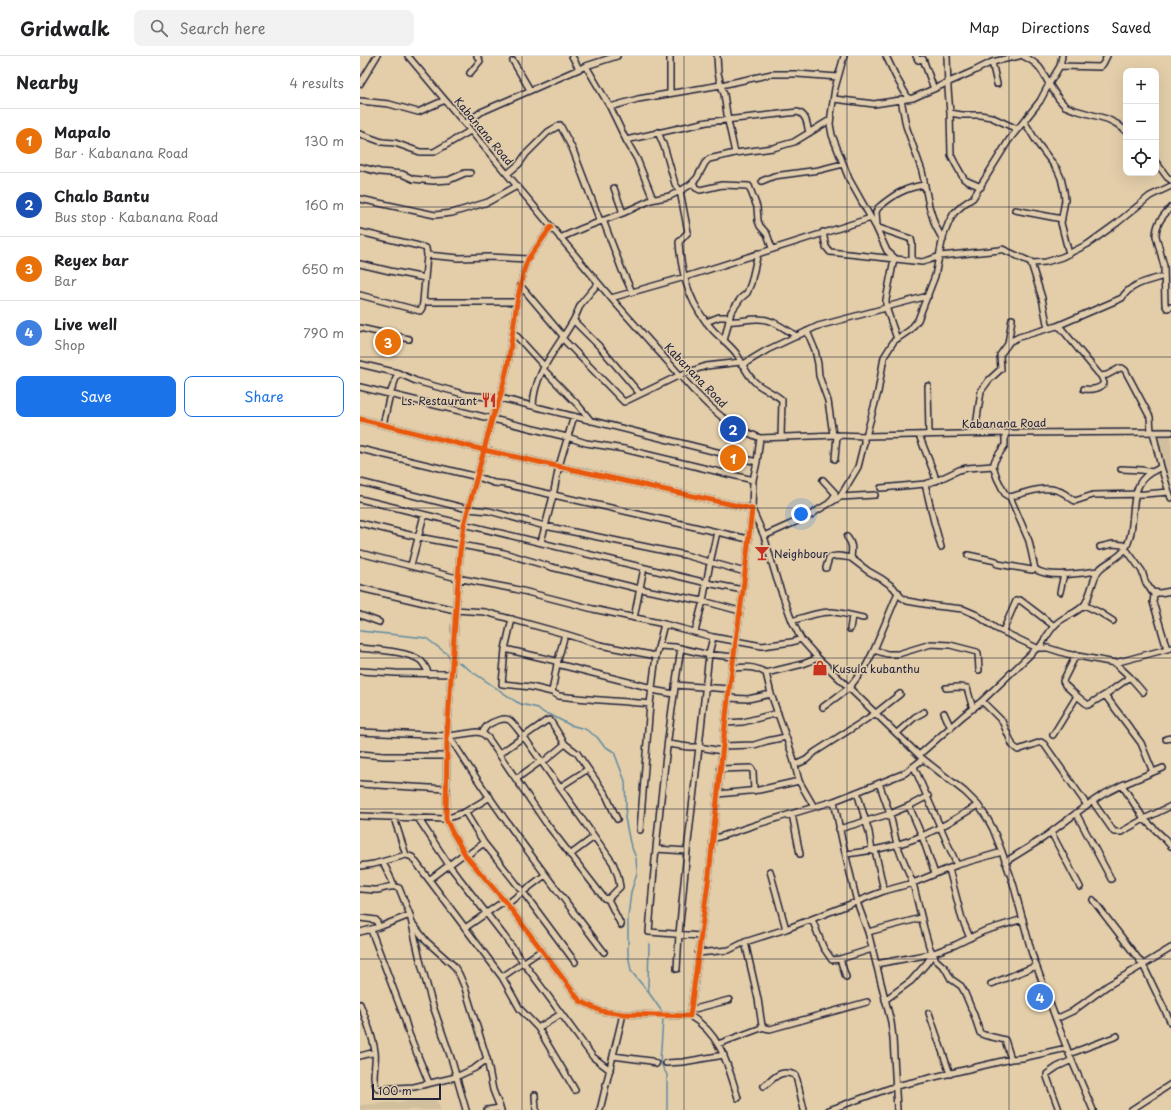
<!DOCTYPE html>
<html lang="en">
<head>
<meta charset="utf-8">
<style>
	:root { --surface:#fff; --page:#f2f2f2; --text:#202124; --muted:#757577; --line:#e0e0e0; --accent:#1a73e8 }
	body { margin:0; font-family:"Playpen Sans",sans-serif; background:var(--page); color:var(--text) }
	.controls { position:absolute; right:12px; top:12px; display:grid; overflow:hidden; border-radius:8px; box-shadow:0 4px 16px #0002 }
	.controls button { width:36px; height:36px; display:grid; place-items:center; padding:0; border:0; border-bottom:1px solid var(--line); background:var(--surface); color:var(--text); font:20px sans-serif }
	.scale { position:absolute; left:12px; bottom:10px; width:69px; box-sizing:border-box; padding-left:4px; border:2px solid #22223b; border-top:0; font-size:11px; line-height:14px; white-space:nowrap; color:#22223b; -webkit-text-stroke:3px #e1cdac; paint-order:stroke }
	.you { position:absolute; left:441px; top:458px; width:14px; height:14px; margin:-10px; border:3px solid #fff; border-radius:50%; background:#1a73e8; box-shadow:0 0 0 6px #1a73e833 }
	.badge { display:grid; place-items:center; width:26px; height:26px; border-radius:50%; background:var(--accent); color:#fff; font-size:13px; font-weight:700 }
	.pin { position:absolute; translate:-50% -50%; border:2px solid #fff; box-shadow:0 1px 4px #0006 }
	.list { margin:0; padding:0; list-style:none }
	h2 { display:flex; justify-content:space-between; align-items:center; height:52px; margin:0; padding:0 16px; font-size:17px }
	h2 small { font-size:13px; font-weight:400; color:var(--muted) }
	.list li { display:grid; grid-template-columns:26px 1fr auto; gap:12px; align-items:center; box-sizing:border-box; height:64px; padding:0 16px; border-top:1px solid var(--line) }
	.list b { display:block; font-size:15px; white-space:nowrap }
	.list p { margin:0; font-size:13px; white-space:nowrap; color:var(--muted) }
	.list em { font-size:13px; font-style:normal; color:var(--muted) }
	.actions { display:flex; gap:8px; padding:12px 16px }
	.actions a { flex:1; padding:9px 0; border:1px solid var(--accent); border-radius:8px; text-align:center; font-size:14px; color:var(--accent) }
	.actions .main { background:var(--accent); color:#fff }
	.icon { flex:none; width:22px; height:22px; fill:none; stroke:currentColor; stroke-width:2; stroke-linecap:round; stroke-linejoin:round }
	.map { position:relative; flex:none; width:811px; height:1054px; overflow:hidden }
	header { display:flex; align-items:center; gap:24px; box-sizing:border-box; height:56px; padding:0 20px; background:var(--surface); border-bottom:1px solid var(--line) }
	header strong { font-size:19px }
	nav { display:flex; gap:22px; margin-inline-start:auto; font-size:14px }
	.search { width:280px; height:36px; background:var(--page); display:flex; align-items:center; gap:10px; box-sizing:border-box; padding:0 14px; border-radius:8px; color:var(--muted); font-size:15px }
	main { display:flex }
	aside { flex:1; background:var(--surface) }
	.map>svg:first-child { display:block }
	.built { fill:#d2bf9d }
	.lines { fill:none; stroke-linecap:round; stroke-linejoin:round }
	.stream { stroke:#5f8aa3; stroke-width:1.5 }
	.minor-casing { stroke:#22223b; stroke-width:8 }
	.minor { stroke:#e1cdac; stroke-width:5 }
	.cycleway-casing { stroke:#e1cdac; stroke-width:8 }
	.cycleway { stroke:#e8590c; stroke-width:5 }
	.grid { fill:none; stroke:#22223b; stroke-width:1; stroke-opacity:0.55 }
	.labels { text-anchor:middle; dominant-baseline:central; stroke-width:3; stroke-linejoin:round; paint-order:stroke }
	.street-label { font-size:11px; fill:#22223b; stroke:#e1cdac }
	.poi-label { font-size:11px; fill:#22223b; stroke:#e1cdac; text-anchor:start }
</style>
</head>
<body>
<header>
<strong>Gridwalk</strong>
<div class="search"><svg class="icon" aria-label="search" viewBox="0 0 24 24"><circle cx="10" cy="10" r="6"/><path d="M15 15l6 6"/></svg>Search here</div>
<nav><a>Map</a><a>Directions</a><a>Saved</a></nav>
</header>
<main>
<aside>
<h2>Nearby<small>4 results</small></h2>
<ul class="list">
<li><span class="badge" style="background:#e8710a">1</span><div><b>Mapalo</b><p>Bar · Kabanana Road</p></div><em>130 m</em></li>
<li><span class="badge" style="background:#1a4fb4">2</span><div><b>Chalo Bantu</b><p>Bus stop · Kabanana Road</p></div><em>160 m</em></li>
<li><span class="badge" style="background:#e8710a">3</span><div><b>Reyex bar</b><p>Bar</p></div><em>650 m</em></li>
<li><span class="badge" style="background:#3f7fe0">4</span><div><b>Live well</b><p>Shop</p></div><em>790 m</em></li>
</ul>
<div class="actions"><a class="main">Save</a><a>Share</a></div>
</aside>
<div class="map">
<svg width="811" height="1054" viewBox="0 0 811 1054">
	<rect width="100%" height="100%" fill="#e3cea9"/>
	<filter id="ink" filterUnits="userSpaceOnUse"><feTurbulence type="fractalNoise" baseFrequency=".025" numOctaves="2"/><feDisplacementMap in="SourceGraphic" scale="8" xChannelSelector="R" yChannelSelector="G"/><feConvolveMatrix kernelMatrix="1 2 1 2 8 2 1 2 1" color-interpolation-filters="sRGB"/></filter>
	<g filter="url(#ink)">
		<path class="built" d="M794 371H811V437L794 378Z
			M76 1043 81 1054H0V1049Z"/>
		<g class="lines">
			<path class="stream" d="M0 575 66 582 90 600
				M98 606 155 645 161 648 178 652 184 657 191 659 210 669 225 673 237 681 243 689 254 696 265 725 266 751 265 762 270 787 276 802 277 817 271 836 268 861V897L271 915 289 937 303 957
				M289 887 288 929 289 937
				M303 964 300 1006 307 1019V1054"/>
			<defs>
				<path id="minor" d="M48 0 251 242 334 335 348 349 362 361 386 376 400 382 477 379 506 380 645 377 811 376
					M212 0 219 13
					M310 0V37
					M357 0 358 17 361 29 364 38 368 65 375 97
					M484 0 475 32 471 59 470 68 472 79 489 123 516 171 527 195 536 203 562 206 569 204 580 200 640 194 642 193 673 207 686 206 702 201 728 188 757 167 790 140 811 130
					M526 0 536 21 548 42
					M556 0 558 4 563 3 574 33
					M587 0 588 33 590 57 591 99 595 107 604 123 607 125 621 131
					M702 0 700 10 689 28 698 42 705 50 715 54 747 63 757 68 766 75
					M153 5 170 34
					M632 6 637 28
					M226 10 250 51 278 43 361 29 412 18H437L478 21
					M700 10 740 11 743 8 747 0
					M110 17 120 5 117 0
					M0 28 17 0
					M474 43 514 48 553 42 614 15 632 6 659 0
					M541 43 546 70 562 115 569 150 575 169 583 184
					M0 45 29 48 58 56 85 44
					M250 51 266 84 277 103 293 143
					M590 57 602 59H620L631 61 657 73
					M664 65 678 88 697 113 701 122 704 135 705 144 701 167 709 198
					M105 68 121 56 226 10 257 0
					M298 76 305 93 315 128 320 135 328 176 319 186C321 218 330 249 352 273 359 281 369 288 376 297 383 307 386 319 396 327 404 334 415 337 422 344L421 381
					M0 78 22 86 35 87 60 96H74L110 75
					M266 84 347 66 438 56C447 59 447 69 449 77
					M796 106 807 121 811 124
					M0 111 20 116 42 118 53 123 73 125 89 124 105 117H110
					M147 118 159 108 166 98 188 76 200 69 213 94 240 165
					M402 125 414 120 459 114 483 108
					M333 127 336 132 340 134 362 129 389 130 397 151 398 165 400 170 407 178 412 192
					M254 132 263 157
					M0 143 75 159 92 157 128 146 157 130
					M811 151C803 160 796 167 796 180L804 210 805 248 807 252 811 251
					M655 154 702 163
					M243 164 262 214 272 236
					M517 170 516 156 518 152C533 139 546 131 565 129
					M516 171 551 183 552 187V205
					M0 176 59 190 66 192 67 199 63 246 62 252 60 255 0 239
					M463 176 466 191 470 196 535 203
					M200 182 223 172 263 157 291 144 310 140 320 135 330 129 337 122 345 107 349 103 375 97 413 92 434 86 470 64
					M67 199 99 202 129 201 168 203
					M534 203 526 244V251L537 283
					M671 207 682 242 688 273
					M0 208 30 215 65 222
					M160 229 203 280
					M251 242 325 221 511 162
					M63 246H157
					M526 251 568 240
					M214 265 239 290 280 338
					M369 265C379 266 387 263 397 263 412 262 424 273 437 280
					M346 266 359 261H369
					M697 270 701 272 738 317 741 320 744 327C740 333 731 334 724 333
					M0 272 49 283
					M447 275 455 294 458 308 459 320 468 345 473 379
					M153 276 184 310
					M202 282 264 346 320 319 346 310 381 306
					M364 285 371 256 381 242 387 237 391 227 398 197
					M649 286 659 281 697 270 762 242C771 227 789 225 804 220
					M0 308 38 317 56 325 96 336 106 339 140 342 397 406
					M382 309 407 294 458 270 526 252
					M183 313 218 349 231 365
					M741 320 747 319 760 312H762L765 314 790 361 791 376
					M568 330 569 378
					M0 331 207 381 226 387 264 393 393 424
					M173 350C174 316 197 293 213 265 216 260 218 254 221 248 226 241 233 234 238 227
					M0 363 124 394 392 453 383 534 368 642 349 819 330 960 263 958 241 955 220 945 147 848 106 800 92 776 86 763 87 679 100 496 104 469 124 394 132 363 140 342 148 308 157 246 164 214 168 203 191 171
					M23 369 30 338 38 317
					M793 376 801 411 811 442
					M615 377 621 335 629 324 641 313 640 299 648 288 652 263
					M645 377V389L635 404 633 410 637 422 644 436 646 439 650 441 669 485 675 513C689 523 722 517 738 515
					M559 379 574 417 576 425
					M506 380 518 336 524 301 534 285 550 274 558 264 575 220 583 181 589 166 594 157 604 148 613 142 649 84 680 45 689 28C681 12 679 8 663 0
					M400 382 397 406 393 424 392 453 404 480 417 524 432 565 441 583 458 602 563 703 605 736 618 749 627 762 633 773 642 796 653 827 672 898 691 950 709 998 733 1054
					M0 393 118 421 134 427 145 428 388 483
					M475 403 477 379
					M761 413 782 414 792 416
					M463 424 475 437V439L470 446
					M0 426 108 453 129 455 185 470 325 499 385 516
					M565 428 574 466 581 491
					M521 432 565 428 578 424 599 414 607 412 633 410
					M480 441 515 439
					M650 441C668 436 688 427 705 438 708 440 711 443 715 445L733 439 785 438 809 436
					M0 443 347 527 383 534
					M0 467 58 481 144 497 191 511 280 533 343 545 380 555
					M404 480 451 459 458 454 480 441 498 411 504 387V380
					M487 481C493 488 492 493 491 502L508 515 522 523 533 531 541 541 547 545 576 550 603 553 617 559 635 572 677 592H688L707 598 755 607 811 592
					M181 486 193 440 199 410 214 360
					M740 491 753 488 763 489 782 515 785 525 792 536 800 537 811 535
					M0 497 97 522 155 533 233 553 304 568 353 581 402 590 432 586 441 583
					M608 499 636 505 637 508H638L672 514 675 513
					M51 509 64 459
					M466 512 469 502C476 498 484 501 491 502
					M0 532 95 554 125 556 205 578 240 589 296 600 290 648 280 774
					M700 536 704 518
					M797 537 794 539 793 546 807 593
					M724 549 739 556 753 565
					M0 559 19 566
					M274 562 284 512
					M432 565C444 561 458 556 471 556 481 556 492 560 503 562
					M490 573 492 560
					M643 575 656 545 660 544 694 570
					M335 576 343 545 350 507 357 476
					M299 590 315 591 345 598 374 601
					M0 592C17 594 46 595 60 604 64 607 67 614 69 618
					M321 592C306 686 296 781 289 876L340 880
					M679 592C684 585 690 574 695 569 703 560 717 558 725 548 731 538 733 521 739 514 747 505 759 503 765 493 779 471 765 432 790 417 794 415 798 413 801 411
					M145 593 152 563
					M514 594 535 544 538 536
					M296 600 304 568
					M755 607 770 621 783 636
					M373 612C387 611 394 610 406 617
					M0 615 36 617 92 618
					M315 629 369 633
					M586 632 598 631 607 632 613 653
					M292 634 314 638
					M192 636 197 608 205 578
					M745 639 781 687 793 716
					M717 640 728 649 745 639 770 621
					M368 642 388 643 411 638
					M622 645 642 665 653 690 658 694 681 686 684 688 727 749
					M290 648C260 645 230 644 199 640L195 638 192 636 171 631 142 628 145 593 196 605 197 608 292 632
					M463 651 489 632 506 610 514 594 527 598H538L571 588 590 589 617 596 618 597 619 614
					M584 657 591 672
					M365 667 383 666 418 657
					M0 676 89 680 117 676 122 677 128 682 186 767 244 842 248 843 261 869
					M122 677C124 674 125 671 128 669 132 666 144 661 149 664 153 666 160 677 164 681L253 807 258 820 260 831 248 843
					M537 677 555 661 564 656
					M693 679 717 640 705 629 703 625 716 599
					M89 680C136 755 190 825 244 896
					M806 683 811 682
					M308 688 329 691H339L349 598 353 581
					M363 690 394 689 407 685 426 681
					M0 698 24 700H87
					M139 698 186 665 190 664 205 688 217 697 246 739 257 763
					M559 699 603 660 622 645 677 592
					M182 707 205 688
					M435 709 446 704 455 696 516 657 540 638
					M554 711 597 809
					M360 713 391 712 393 715 394 735
					M156 723 181 705
					M439 725 454 751
					M519 727 530 758 537 789 553 827 564 872 569 890 576 904 585 912 591 923 601 930 604 935 614 959 620 977 624 979 645 984 651 1003
					M0 728 87 733
					M200 731 228 713
					M497 736 509 776 512 795
					M358 738 399 734 439 725 432 698 411 638 406 617 443 608 458 602
					M474 745 482 784 497 846 508 876 531 966 533 982 537 1054
					M733 746 754 776H761L784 763 762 729
					M549 750 568 740
					M811 750 784 763 803 781 811 790
					M105 756 124 787
					M716 757 751 823
					M432 758 440 798
					M0 760 86 763 105 756 130 741
					M34 762 46 799
					M58 762 89 809 144 880 233 1001 250 1014
					M479 773 530 758 549 750 562 780 575 818
					M691 776 720 831
					M353 783 398 768 474 745 497 736 545 717 563 703
					M296 793 327 795 339 691 362 695
					M515 794 524 835
					M486 798C512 795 539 790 564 779 583 771 600 760 618 749
					M210 799 234 781
					M106 800 124 787 163 836 215 906
					M23 806 35 831
					M645 806 682 783 727 749 742 739 762 729 803 712
					M0 810 14 808 46 799 52 801 142 921 160 953 178 972 215 1034
					M589 813 602 863 610 882
					M410 815 426 873
					M69 824 105 797
					M0 833C5 833 11 834 17 834 24 833 31 828 39 832L50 859 60 904 72 947 92 1005 106 1054
					M733 844 783 909 811 967
					M147 848 185 819
					M0 862 16 864 19 871
					M452 863 463 891 472 904 480 903 512 893
					M53 868 66 885 93 909 99 918 105 932 127 1003 133 1034 141 1054
					M105 872 144 845
					M11 874 44 961 49 978 69 1027
					M0 876 19 871 50 859
					M508 876 561 862
					M385 886 398 943 402 970 405 972 410 973 507 946
					M338 897 369 894 385 886 426 873 524 835 553 827 597 809 642 796
					M480 903 486 921
					M516 908 571 898 595 889 624 875 663 863
					M317 913 319 878 327 795
					M142 921 182 894
					M631 928 676 910
					M525 944 551 925 566 908 571 901V898
					M0 948C6 963 13 980 15 996 17 1008 10 1023 18 1033L54 1031 96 1021 115 1012 127 1003
					M331 954 369 944
					M569 957 590 1018
					M330 960C361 978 368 1010 378 1042
					M696 963 713 955 747 930 783 909 811 892
					M178 972 201 958
					M358 988 404 971
					M709 998 757 980
					M0 1000 15 996
					M253 1000 291 1005 296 1008
					M306 1007 323 1006 364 999
					M404 1030C415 1022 419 1013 435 1019L437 1024 444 1054
					M175 1039 176 1054
					M127 1054 140 1052
					M240 1054 263 958
					M469 1054 536 1030 651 1003 662 1002 707 992
					M699 1054 687 1021V1018L697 1011 712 1004
					M771 1054 811 1028"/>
			</defs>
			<use href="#minor" class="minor-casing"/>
			<use href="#minor" class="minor"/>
			<defs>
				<path id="cycleway" d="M0 363 124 394 392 453 383 534 368 642 349 819 330 960 263 958 241 955 220 945 147 848 106 800 92 776 86 763 87 679 100 496 104 469 124 394 132 363 140 342 148 308 157 246 164 214 168 203 191 171"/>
			</defs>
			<use href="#cycleway" class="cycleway-casing"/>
			<use href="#cycleway" class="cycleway"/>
		</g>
	</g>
	<path class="grid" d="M162 0V1054M324 0V1054M487 0V1054M649 0V1054M0 151H811M0 301H811M0 452H811M0 602H811M0 753H811M0 903H811"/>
	<defs>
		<symbol id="restaurant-bare" viewBox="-9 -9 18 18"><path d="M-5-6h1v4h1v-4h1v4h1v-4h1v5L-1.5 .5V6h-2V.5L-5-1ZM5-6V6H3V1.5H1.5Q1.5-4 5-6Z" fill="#c8321e" stroke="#e1cdac" stroke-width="2.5" paint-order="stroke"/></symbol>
		<symbol id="bar-bare" viewBox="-9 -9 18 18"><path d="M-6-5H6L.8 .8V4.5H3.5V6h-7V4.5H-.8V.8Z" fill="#c8321e" stroke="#e1cdac" stroke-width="2.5" paint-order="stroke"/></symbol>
		<symbol id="shop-bare" viewBox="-9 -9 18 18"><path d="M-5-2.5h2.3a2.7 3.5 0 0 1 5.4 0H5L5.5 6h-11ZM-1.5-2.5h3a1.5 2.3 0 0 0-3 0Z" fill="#c8321e" stroke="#e1cdac" stroke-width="2.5" paint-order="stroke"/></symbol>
	</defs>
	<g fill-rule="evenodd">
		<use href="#restaurant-bare" x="118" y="333" width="22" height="22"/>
		<use href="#bar-bare" x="391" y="486" width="22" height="22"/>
		<use href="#shop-bare" x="449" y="601" width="22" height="22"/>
	</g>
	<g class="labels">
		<g class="street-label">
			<text transform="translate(124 75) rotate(50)">Kabanana Road</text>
			<text transform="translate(336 319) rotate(46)">Kabanana Road</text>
			<text transform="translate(644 367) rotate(-1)">Kabanana Road</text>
		</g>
		<g class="poi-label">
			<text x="117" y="344" text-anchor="end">Ls. Restaurant</text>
			<text x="414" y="497">Neighbour</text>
			<text x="472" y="612">Kusula kubanthu</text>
		</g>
	</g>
</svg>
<div class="controls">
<button>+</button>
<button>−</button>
<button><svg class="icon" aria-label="locate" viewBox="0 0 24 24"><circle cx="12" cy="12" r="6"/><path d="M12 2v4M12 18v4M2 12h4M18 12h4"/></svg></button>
</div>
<div class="scale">100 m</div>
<div class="you"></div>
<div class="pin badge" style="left:373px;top:402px;background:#e8710a">1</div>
<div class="pin badge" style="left:373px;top:373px;background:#1a4fb4">2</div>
<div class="pin badge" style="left:28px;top:286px;background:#e8710a">3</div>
<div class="pin badge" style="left:680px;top:941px;background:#3f7fe0">4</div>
</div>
</main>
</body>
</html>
